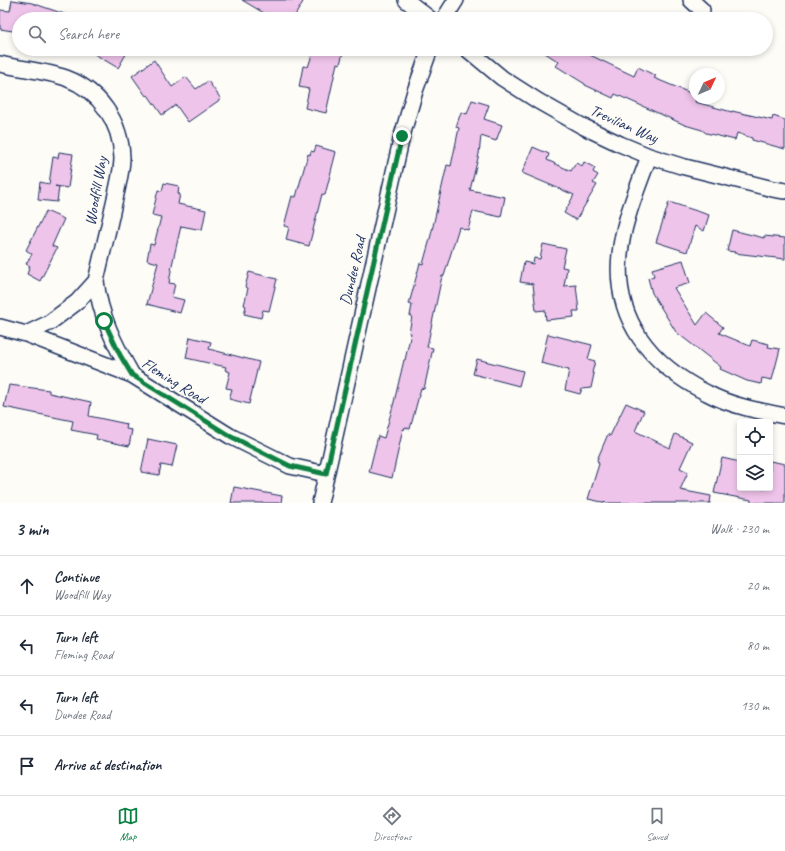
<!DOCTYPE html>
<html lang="en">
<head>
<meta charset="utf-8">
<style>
	:root { --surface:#fff; --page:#f2f2f3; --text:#1f2937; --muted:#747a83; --line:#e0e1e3; --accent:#0b8043 }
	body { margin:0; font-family:Caveat,sans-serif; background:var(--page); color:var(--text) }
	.controls { position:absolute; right:12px; bottom:12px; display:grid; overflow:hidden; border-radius:4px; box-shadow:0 2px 6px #0003 }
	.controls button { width:36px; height:36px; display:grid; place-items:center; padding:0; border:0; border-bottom:1px solid var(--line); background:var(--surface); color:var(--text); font:20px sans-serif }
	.compass { position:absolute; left:689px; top:68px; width:36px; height:36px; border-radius:50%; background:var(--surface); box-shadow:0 2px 6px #0003; rotate:46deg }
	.stop { position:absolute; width:12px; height:12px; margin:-9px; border:3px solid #0b8043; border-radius:50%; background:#fff }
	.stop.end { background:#0b8043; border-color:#fff; box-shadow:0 1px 4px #0008 }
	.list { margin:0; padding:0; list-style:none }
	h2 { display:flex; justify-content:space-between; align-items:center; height:52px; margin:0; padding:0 16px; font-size:17px }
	h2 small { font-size:13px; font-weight:400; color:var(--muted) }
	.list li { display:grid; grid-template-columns:26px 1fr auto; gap:12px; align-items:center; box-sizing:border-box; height:60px; padding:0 16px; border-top:1px solid var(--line) }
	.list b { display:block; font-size:15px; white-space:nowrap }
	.list p { margin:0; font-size:13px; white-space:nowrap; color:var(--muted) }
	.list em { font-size:13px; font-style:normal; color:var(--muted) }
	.icon { flex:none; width:22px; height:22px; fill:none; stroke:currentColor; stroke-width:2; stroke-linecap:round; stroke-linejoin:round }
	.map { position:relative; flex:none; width:785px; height:503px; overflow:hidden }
	.search { position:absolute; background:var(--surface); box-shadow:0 2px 6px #0003; left:12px; right:12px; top:12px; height:44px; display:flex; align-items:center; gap:10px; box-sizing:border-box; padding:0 14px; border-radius:22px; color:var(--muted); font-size:15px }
	.sheet { height:292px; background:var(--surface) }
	nav { display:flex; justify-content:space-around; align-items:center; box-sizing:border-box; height:56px; border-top:1px solid var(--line); background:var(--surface); font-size:11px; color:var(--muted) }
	nav a { display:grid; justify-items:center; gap:2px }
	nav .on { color:var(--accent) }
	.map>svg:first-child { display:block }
	.building { fill:#efc4ea; stroke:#1b2f5e }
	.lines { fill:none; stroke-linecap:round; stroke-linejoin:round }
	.minor-casing { stroke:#1b2f5e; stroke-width:18 }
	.minor { stroke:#fdfcf7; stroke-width:15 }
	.route { stroke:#0b8043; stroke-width:5 }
	.labels { text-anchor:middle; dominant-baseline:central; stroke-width:3.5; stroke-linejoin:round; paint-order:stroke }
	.street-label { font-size:16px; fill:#1b2f5e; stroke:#fdfcf7 }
</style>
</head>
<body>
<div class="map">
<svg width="785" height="503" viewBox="0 0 785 503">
	<rect width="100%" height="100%" fill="#fdfcf7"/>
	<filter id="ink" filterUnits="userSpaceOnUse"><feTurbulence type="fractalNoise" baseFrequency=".025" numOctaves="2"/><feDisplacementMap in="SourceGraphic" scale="8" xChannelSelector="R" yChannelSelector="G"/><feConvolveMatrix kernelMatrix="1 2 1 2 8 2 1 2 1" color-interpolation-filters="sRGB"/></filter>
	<g filter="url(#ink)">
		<path class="building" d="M12 0 32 3 73 17 72 19H19V32L0 29V10L10 11Z
			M242 0H304L293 19H274Z
			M86 49H129L118 68Z
			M303 49H344L340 64 337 63 326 113 305 108 309 89 299 87 303 66 308 67 312 55 302 52Z
			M539 49H594L590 55 634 76 638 67 656 76 654 78 695 95V98H696L695 102 732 112V111L772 120 773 116 785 120V149L752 140V138L737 133 735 140 706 133 702 130 685 125 615 94 613 98 585 85V84L556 66 559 62Z
			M154 60 172 87 186 77 196 89 208 81 221 99 188 122 176 105 162 115 148 95 146 96 132 76Z
			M472 100 489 105 484 119 502 125 496 141 481 136 479 154 470 190 505 197 501 217 473 211 468 230 459 227 444 276H442L427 347 433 348 424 389 421 388 410 429 405 427 404 430 403 429 392 478 369 472 378 436 384 438 394 402 404 360H405L411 333H409L412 316H410L412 305 409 304 420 263 423 264 430 239 447 165 451 166 459 128 456 127 461 112 467 114Z
			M316 146 336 152 325 195 322 194 309 246 286 240 289 227 284 226 292 196 296 197 308 154 310 155 311 151 314 152Z
			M533 147 549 154 547 160 571 171 576 163 582 166 584 162 595 168 593 172 598 175 593 183 597 185 576 220 564 213 574 195 522 173Z
			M59 152 73 154 68 188 55 186 59 187 57 202 38 200 40 182 49 184 53 157 58 158Z
			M164 183 179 186 178 194H180L178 204 206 210 202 230 181 226 172 265 169 283 175 284 172 297 184 300 180 313 147 304 158 263 147 260 150 244 154 245 161 217 152 215 158 190 162 191Z
			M669 202 709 215 704 231 695 226 687 252 656 242Z
			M46 211 64 219 52 246 57 248 40 281 27 274 30 266 26 264 32 254 26 250Z
			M732 230 764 238V236L785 238V259L734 253 735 252 727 251Z
			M543 244 566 249 562 267 567 268 564 286 576 285 579 311H573L574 317 546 320 545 310 536 311 533 284 520 282 524 262 533 264 534 258 540 259Z
			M683 260 690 283 674 288 697 325 706 313 723 327 719 333 750 346 752 340 769 344 768 347 780 349 772 380 762 378 761 384 747 381 720 369 721 367 676 332 652 293 648 278 654 276 652 269Z
			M249 272 277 279 269 311 263 310 261 318 244 314 246 306 244 305 248 288 245 287Z
			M548 334 592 345 588 359 595 361 592 373 594 374 591 388 582 389 580 394 565 390 569 370 541 363Z
			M190 337 211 342 209 349 259 362 249 404 229 399 232 389 226 388 230 372 225 370 226 367 186 358Z
			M477 359 523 371 519 386 473 374Z
			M9 385 49 390V393L91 402 89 416 127 424 126 429 132 430 129 446 96 439 97 435 71 430 73 421 4 407Z
			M626 403 644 411 635 431 670 448 675 434 692 442 680 468 688 472 680 490 711 496 710 503H607L588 499 599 464 597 460 608 434 610 436Z
			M148 439 177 445 172 467 161 465 159 475 141 472Z
			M722 458 740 462V488H770V461L785 464V503H751V500L714 493Z
			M234 487 282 496 281 503H231Z"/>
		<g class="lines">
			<defs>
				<path id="minor" d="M406 0 430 19
					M691 0 702 10
					M444 19 456 0
					M467 49 502 78 538 101 582 126 620 144 649 156 681 166 773 189 785 191
					M0 64C21 69 46 71 66 78 100 91 121 122 122 158 122 173 115 197 112 212 107 235 101 258 96 281 100 316 115 345 132 375
					M649 156C638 188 623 221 620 254 613 320 651 365 707 393 731 406 759 411 785 416
					M0 327 26 334 132 375 230 436 290 466 326 474
					M26 334 49 323 77 302 96 281
					M320 503 402 136 415 91 430 49"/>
			</defs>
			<use href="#minor" class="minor-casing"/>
			<use href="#minor" class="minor"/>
		</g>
	</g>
	<g class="lines" filter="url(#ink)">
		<path class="route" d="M104 321 120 355 132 375 230 436 290 466 326 474 402 136"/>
	</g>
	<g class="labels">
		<g class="street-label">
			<text transform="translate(624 124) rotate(24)">Trevilian Way</text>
			<text transform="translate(96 191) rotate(-80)">Woodfill Way</text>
			<text transform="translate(353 271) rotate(-77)">Dundee Road</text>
			<text transform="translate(174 381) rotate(32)">Fleming Road</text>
		</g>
	</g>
</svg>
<div class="controls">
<button><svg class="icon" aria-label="locate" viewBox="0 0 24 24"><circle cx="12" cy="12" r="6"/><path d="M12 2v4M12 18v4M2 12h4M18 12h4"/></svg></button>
<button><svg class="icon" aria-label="layers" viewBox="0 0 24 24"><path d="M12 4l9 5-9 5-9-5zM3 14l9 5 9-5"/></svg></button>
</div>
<svg class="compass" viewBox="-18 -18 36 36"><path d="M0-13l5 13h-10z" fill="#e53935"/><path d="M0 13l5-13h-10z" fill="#747a83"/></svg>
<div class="stop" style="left:104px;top:321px"></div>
<div class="stop end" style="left:402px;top:136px"></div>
<div class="search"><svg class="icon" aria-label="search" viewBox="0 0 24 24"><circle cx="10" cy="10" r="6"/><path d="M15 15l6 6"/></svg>Search here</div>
</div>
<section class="sheet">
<h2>3 min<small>Walk · 230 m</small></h2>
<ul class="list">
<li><svg class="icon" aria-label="ahead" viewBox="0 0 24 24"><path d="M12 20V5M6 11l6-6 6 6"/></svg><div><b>Continue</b><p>Woodfill Way</p></div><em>20 m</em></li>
<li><svg class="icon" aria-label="left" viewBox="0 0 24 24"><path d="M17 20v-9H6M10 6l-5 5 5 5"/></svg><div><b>Turn left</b><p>Fleming Road</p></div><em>80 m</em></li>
<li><svg class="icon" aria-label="left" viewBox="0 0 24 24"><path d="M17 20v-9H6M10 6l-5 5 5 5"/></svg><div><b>Turn left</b><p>Dundee Road</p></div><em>130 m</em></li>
<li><svg class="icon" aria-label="arrive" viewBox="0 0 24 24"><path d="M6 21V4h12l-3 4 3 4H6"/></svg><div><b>Arrive at destination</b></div></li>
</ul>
</section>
<nav>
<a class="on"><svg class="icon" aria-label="map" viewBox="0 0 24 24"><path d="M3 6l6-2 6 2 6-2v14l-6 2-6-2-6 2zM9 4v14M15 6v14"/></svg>Map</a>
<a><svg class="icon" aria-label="directions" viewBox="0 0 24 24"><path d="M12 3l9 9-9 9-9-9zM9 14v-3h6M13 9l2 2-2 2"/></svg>Directions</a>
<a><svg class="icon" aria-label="saved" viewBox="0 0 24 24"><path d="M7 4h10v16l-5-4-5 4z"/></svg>Saved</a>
</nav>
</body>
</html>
